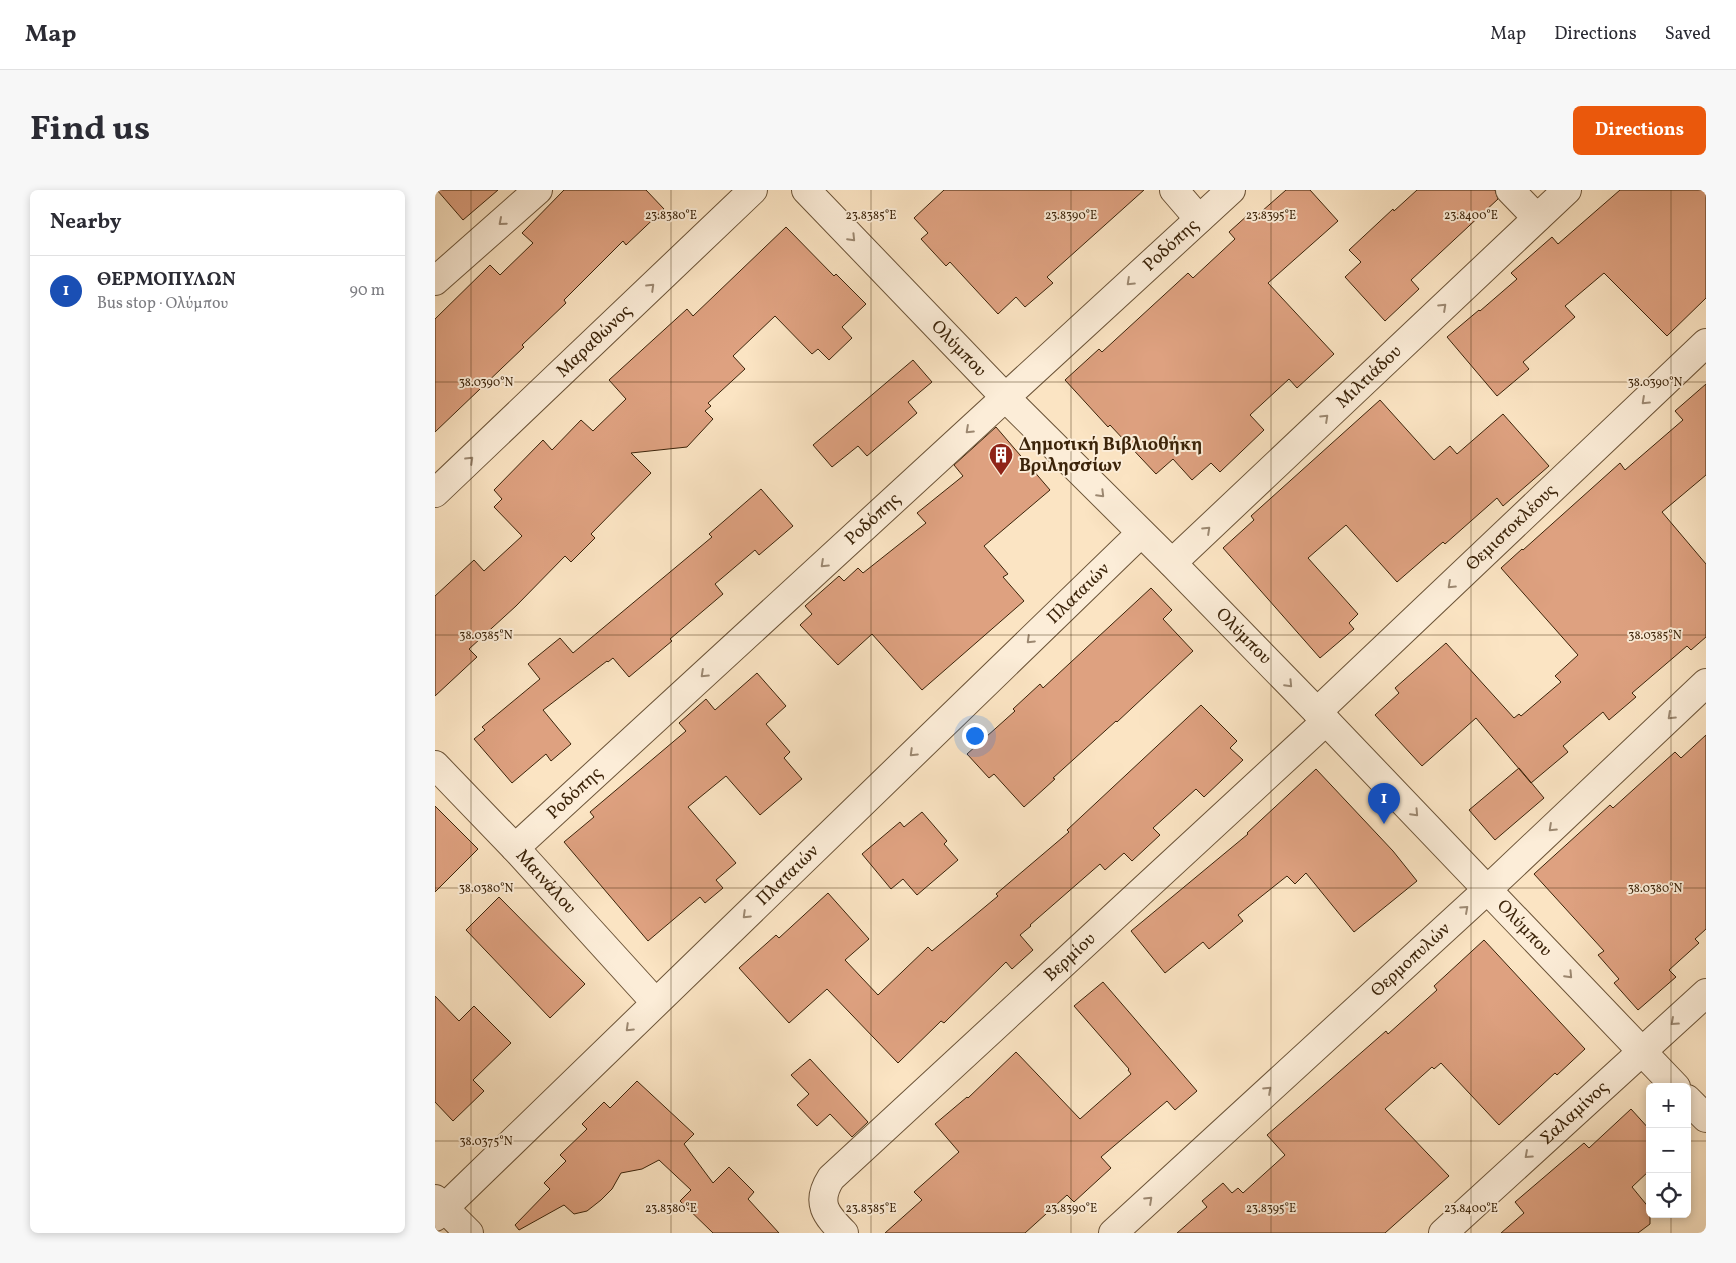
<!DOCTYPE html>
<html lang="en">
<head>
<meta charset="utf-8">
<style>
	:root { --surface:#fff; --page:#f7f7f7; --text:#2b2b33; --muted:#7c7c81; --line:#e1e1e2; --accent:#ea580c }
	body { margin:0; font-family:Vollkorn,serif; background:var(--page); color:var(--text) }
	.controls { position:absolute; right:15px; bottom:15px; display:grid; overflow:hidden; border-radius:8px; box-shadow:0 2px 8px #0003 }
	.controls button { width:45px; height:45px; display:grid; place-items:center; padding:0; border:0; border-bottom:1px solid var(--line); background:var(--surface); color:var(--text); font:25px sans-serif }
	.you { position:absolute; left:539px; top:545px; width:18px; height:18px; margin:-12px; border:4px solid #fff; border-radius:50%; background:#1a73e8; box-shadow:0 0 0 8px #1a73e833 }
	.badge { display:grid; place-items:center; width:32px; height:32px; border-radius:50%; background:var(--accent); color:#fff; font-size:16px; font-weight:700 }
	.pin { position:absolute; translate:-50% -41px; filter:drop-shadow(0 1px 2px #0008) }
	.pin::after { content:''; position:absolute; top:26px; width:18px; height:15px; background:inherit; clip-path:polygon(0 0,100% 0,50% 100%) }
	.list { margin:0; padding:0; list-style:none }
	h2 { display:flex; justify-content:space-between; align-items:center; height:65px; margin:0; padding:0 20px; font-size:21px }
	h2 small { font-size:16px; font-weight:400; color:var(--muted) }
	.list li { display:grid; grid-template-columns:32px 1fr auto; gap:15px; align-items:center; box-sizing:border-box; height:70px; padding:0 20px; border-top:1px solid var(--line) }
	.list b { display:block; font-size:19px; white-space:nowrap }
	.list p { margin:0; font-size:16px; white-space:nowrap; color:var(--muted) }
	.list em { font-size:16px; font-style:normal; color:var(--muted) }
	.icon { flex:none; width:28px; height:28px; fill:none; stroke:currentColor; stroke-width:2; stroke-linecap:round; stroke-linejoin:round }
	.map { position:relative; flex:none; width:1271px; height:1043px; overflow:hidden; border-radius:8px }
	header { display:flex; align-items:center; gap:30px; box-sizing:border-box; height:70px; padding:0 25px; background:var(--surface); border-bottom:1px solid var(--line) }
	header strong { font-size:24px }
	nav { display:flex; gap:28px; margin-inline-start:auto; font-size:18px }
	.intro { display:flex; align-items:center; justify-content:space-between; box-sizing:border-box; height:120px; padding:0 30px }
	h1 { margin:0; font-size:35px }
	.button { padding:12px 22px; border-radius:8px; background:var(--accent); color:#fff; font-size:18px; font-weight:700 }
	main { display:flex; gap:30px; padding:0 30px }
	aside { flex:1; background:var(--surface); border-radius:8px; box-shadow:0 2px 8px #0003 }
	.map>svg:first-child { display:block }
	.building { fill:#dea180; stroke:#3c240a }
	.lines { fill:none; stroke-linecap:round; stroke-linejoin:round }
	.minor-casing { stroke:#6c5438; stroke-width:30 }
	.minor { stroke:#fcedd8; stroke-width:28 }
	.oneway { stroke:#9c8871 }
	.ticks { fill:none; stroke:#3c240a; stroke-width:1; stroke-opacity:0.45 }
	.labels { text-anchor:middle; dominant-baseline:central; stroke-width:4; stroke-linejoin:round; paint-order:stroke }
	.street-label { font-size:18px; fill:#3c240a; stroke:#fcedd8 }
	.poi-label { font-size:18px; font-weight:bold; fill:#3c240a; stroke:#fcedd8; text-anchor:start }
	.ticks-label { font-size:12px; text-anchor:middle; fill:#3c240a; stroke:#fcedd8; stroke-width:4; stroke-linejoin:round; paint-order:stroke }
</style>
</head>
<body>
<header>
<strong>Map</strong>
<nav><a>Map</a><a>Directions</a><a>Saved</a></nav>
</header>
<div class="intro"><h1>Find us</h1><a class="button">Directions</a></div>
<main>
<aside>
<h2>Nearby<small></small></h2>
<ul class="list">
<li><span class="badge" style="background:#1a4fb4">1</span><div><b>ΘΕΡΜΟΠΥΛΩΝ</b><p>Bus stop · Ολύμπου</p></div><em>90 m</em></li>
</ul>
</aside>
<div class="map">
<svg width="1271" height="1043" viewBox="0 0 1271 1043">
	<rect width="100%" height="100%" fill="#fbe4c3"/>
	<filter id="stains"><feTurbulence type="fractalNoise" baseFrequency=".004" numOctaves="4"/><feColorMatrix values="0 0 0 0 .2 0 0 0 0 .09 0 0 0 0 .02 0 0 0 .5 -.17"/></filter>
	<radialGradient id="worn" r=".72"><stop offset=".6" stop-color="#630" stop-opacity="0"/><stop offset="1" stop-color="#630" stop-opacity=".3"/></radialGradient>
	<path class="building" d="M2 0H63L28 30Z
		M129 0H211L229 19 191 55 188 51 129 110 131 113 87 155 89 157 0 242V129L55 75 65 85 98 53 87 43Z
		M509 0H709L612 87 618 93 590 117 581 107 563 124 515 72 511 76 486 49 493 43 479 28Z
		M851 0H875L903 31 833 93 899 164 862 198 854 189 815 225 829 240 785 282 776 273 757 290 738 269 721 284 675 235 673 237 630 190 664 159 667 162 753 83 758 88 800 49 794 42 814 24 818 29Z
		M982 0H1060L1063 9 976 90 984 99 950 131 910 87 926 72 914 60 958 19 959 21Z
		M1185 0H1271V108L1232 146 1169 83 1130 116 1140 127 1088 172 1094 179 1062 206 1012 147 1044 120 1045 121 1082 89 1076 83 1117 47 1123 54Z
		M351 37 399 86 401 84 431 114 407 137 417 148 394 170 383 159 377 164 340 126 298 166 310 179 273 213 276 216 270 221 278 229 252 257 196 263 216 283 156 344 160 348 136 372 130 366 81 416 34 459 42 467 0 506V406L39 370 49 381 87 346 59 317 67 309 59 300 108 250 117 260 146 230 158 241 191 209 174 190 252 119 258 126Z
		M478 170 497 192 473 212 482 223 432 266 423 256 397 277 378 255Z
		M1271 194V285L1227 322 1271 374V447L1256 460 1252 456 1197 503 1201 507 1174 530 1168 522 1128 556 1133 562 1096 593 1041 528 987 576 940 525 964 503 960 498 1011 453 1079 528 1084 524 1086 526 1126 492 1120 486 1143 465 1066 378 1087 359 1088 360 1185 273 1190 280 1248 230 1240 221Z
		M945 210 999 270 1015 256 1022 264 1068 224 1114 276 1068 316 1062 308 1010 354 1008 352 962 392 911 335 873 368 923 424 914 433 919 439 885 468 788 358 819 330 816 326Z
		M561 237 615 300 549 356 573 384 568 387 589 411 487 500 437 444 403 475 365 435 377 424 370 416 404 386 409 391 423 378 428 383 491 333 482 323 528 286 519 275Z
		M326 299 358 336 324 365 320 360 280 394 288 404 235 449 237 451 194 487 178 468 173 472 172 471 108 520 136 554 116 571 111 564 77 593 39 549 50 540 47 537 105 489 93 474 125 448 138 463 277 347 274 344Z
		M716 398 737 420 728 429 758 461 682 532 681 531 618 588 620 589 589 617 559 584 554 588 532 564 580 521 578 519 605 494 608 498Z
		M322 483 351 516 331 534 355 562 349 568 367 589 325 625 291 586 253 617 301 673 281 690 288 698 270 713 265 707 213 751 129 652 159 627 155 622 251 541 244 533 271 509 280 520Z
		M766 515 802 551 795 558 808 570 769 607 761 599 718 638 725 645 697 671 689 663 670 680 665 674 595 735 596 736 585 745 598 760 577 779 571 772 509 833 506 831 463 873 392 799 354 833 304 778 341 745 344 748 393 703 434 749 410 770 443 805 493 757 497 761 563 706 561 704 634 642 632 640Z
		M1271 545V739L1260 749 1264 753 1234 780 1241 787 1203 820 1179 793 1184 789 1163 765 1169 761 1099 684 1175 615 1178 618 1240 562 1246 568Z
		M1084 578 1109 608 1060 650 1034 620Z
		M881 579 958 661 982 691 919 742 871 683 860 694 852 686 803 725 808 731 774 759 768 752 730 783 696 741 813 644 812 643Z
		M0 616 43 659 0 702Z
		M487 622 512 651 509 654 523 670 482 705 468 689 456 699 427 664 465 632 469 637Z
		M64 707 150 794 115 828 31 740Z
		M1049 750 1150 859 1122 885 1120 883 1064 935 1006 873 999 879 997 877 950 919 1014 986 950 1043H742L772 1017 767 1011 788 993 797 1003 803 998 808 1003 850 965 832 945 951 841 953 844 1002 800 999 796Z
		M668 792 762 901 740 920 732 911 666 967 676 978 639 1012 632 1005 590 1043H450L487 1010 479 1002 524 962 500 934 532 907 533 908 581 862 645 929 696 884 693 880 694 879 639 816Z
		M0 806 24 831 39 816 76 853 38 890 49 901 18 931 0 912Z
		M375 869 433 932 417 947 395 924 382 936 362 915 374 904 356 885Z
		M202 891 259 944 249 954 278 993 294 977 319 1002 313 1009 344 1043H278L245 1011 256 1000 224 970 207 979 186 983 177 999 166 1010 152 1021 139 1024 129 1015 84 1040 80 1035 115 999 109 993 131 971 125 965 152 939 147 934 169 912 175 918Z
		M1196 919 1215 940V980L1197 997 1215 1019V1034L1203 1043H1066L1089 1023 1080 1012 1149 953 1154 958Z"/>
	<g class="lines">
		<defs>
			<g id="minor">
				<path id="s1" d="M371 0 570 207 737 373 891 531 1241 897"/>
				<path d="M739 0 764 29"/>
				<path d="M1075 0 1102 28"/>
				<path d="M0 91 103 0"/>
				<path id="s2" d="M0 303 318 0"/>
				<path id="s3" d="M737 373 1132 0"/>
				<path id="s4" d="M882 522 1271 153"/>
				<path id="s5" d="M0 575 80 658 220 812"/>
				<path id="s6" d="M80 658 796 0"/>
				<path d="M1252 909 1271 928"/>
				<path d="M0 1009 34 1043"/>
				<path id="s7" d="M0 1027 706 343"/>
				<path id="s8" d="M409 1043C391 1025 380 1013 396 988L891 531"/>
				<path id="s9" d="M678 1043 1052 700 1271 493"/>
				<path id="s10" d="M1008 1043 1271 803"/>
			</g>
		</defs>
		<use href="#minor" class="minor-casing"/>
		<use href="#minor" class="minor"/>
	</g>
	<defs><path id="oneway-chevron" d="M-2-3.5L2.5 0L-2 3.5" fill="none" stroke-width="1.6" stroke-linecap="round" stroke-linejoin="round" transform="scale(1.25)"/></defs>
	<g class="oneway">
		<use href="#oneway-chevron" transform="translate(67 32) rotate(139)"/>
		<use href="#oneway-chevron" transform="translate(417 48) rotate(46)"/>
		<use href="#oneway-chevron" transform="translate(695 92) rotate(137)"/>
		<use href="#oneway-chevron" transform="translate(216 97) rotate(-44)"/>
		<use href="#oneway-chevron" transform="translate(1008 117) rotate(-43)"/>
		<use href="#oneway-chevron" transform="translate(1210 211) rotate(137)"/>
		<use href="#oneway-chevron" transform="translate(890 228) rotate(-43)"/>
		<use href="#oneway-chevron" transform="translate(534 240) rotate(137)"/>
		<use href="#oneway-chevron" transform="translate(35 270) rotate(-44)"/>
		<use href="#oneway-chevron" transform="translate(666 304) rotate(45)"/>
		<use href="#oneway-chevron" transform="translate(772 340) rotate(-43)"/>
		<use href="#oneway-chevron" transform="translate(389 374) rotate(137)"/>
		<use href="#oneway-chevron" transform="translate(1016 395) rotate(137)"/>
		<use href="#oneway-chevron" transform="translate(595 450) rotate(136)"/>
		<use href="#oneway-chevron" transform="translate(269 484) rotate(137)"/>
		<use href="#oneway-chevron" transform="translate(854 494) rotate(46)"/>
		<use href="#oneway-chevron" transform="translate(1236 526) rotate(137)"/>
		<use href="#oneway-chevron" transform="translate(478 563) rotate(136)"/>
		<use href="#oneway-chevron" transform="translate(980 623) rotate(47)"/>
		<use href="#oneway-chevron" transform="translate(1117 638) rotate(137)"/>
		<use href="#oneway-chevron" transform="translate(1030 719) rotate(-42)"/>
		<use href="#oneway-chevron" transform="translate(311 725) rotate(136)"/>
		<use href="#oneway-chevron" transform="translate(1134 785) rotate(46)"/>
		<use href="#oneway-chevron" transform="translate(1239 832) rotate(138)"/>
		<use href="#oneway-chevron" transform="translate(194 838) rotate(136)"/>
		<use href="#oneway-chevron" transform="translate(833 900) rotate(-43)"/>
		<use href="#oneway-chevron" transform="translate(1093 965) rotate(138)"/>
		<use href="#oneway-chevron" transform="translate(714 1010) rotate(-43)"/>
	</g>
	<path class="ticks" d="M36 0V1043M236 0V1043M436 0V1043M636 0V1043M836 0V1043M1036 0V1043M1236 0V897M0 192H1271M0 445H1271M0 698H1271M0 951H1215M1252 951H1271M1236 1024V1043"/>
	<defs>
		<symbol id="building-pin" viewBox="-11 -11 22 30"><path d="M0 17L-7.5 6A9.5 9.5 0 1 1 7.5 6Z" fill="#8f2418" stroke="#fcedd8"/><path d="M-4-6H4V6H1V3H-1V6H-4ZM-2.5-4.3h1.7v1.8h-1.7ZM.8-4.3h1.7v1.8H.8ZM-2.5-1h1.7V.8h-1.7ZM.8-1h1.7V.8H.8Z" fill="#fff"/></symbol>
	</defs>
	<g fill-rule="evenodd">
		<use href="#building-pin" x="552" y="251" width="28" height="38"/>
	</g>
	<g class="labels">
		<g class="street-label">
			<text stroke="none"><textPath href="#s6" startOffset="891">Ροδόπης</textPath></text>
			<text stroke="none"><textPath href="#s2" startOffset="220">Μαραθώνος</textPath></text>
			<text stroke="none"><textPath href="#s1" startOffset="220">Ολύμπου</textPath></text>
			<text stroke="none"><textPath href="#s3" startOffset="271">Μιλτιάδου</textPath></text>
			<text stroke="none"><textPath href="#s6" startOffset="486">Ροδόπης</textPath></text>
			<text stroke="none"><textPath href="#s4" startOffset="268">Θεμιστοκλέους</textPath></text>
			<text stroke="none"><textPath href="#s7" startOffset="896">Πλαταιών</textPath></text>
			<text stroke="none"><textPath href="#s1" startOffset="625">Ολύμπου</textPath></text>
			<text stroke="none"><textPath href="#s6" startOffset="81">Ροδόπης</textPath></text>
			<text stroke="none"><textPath href="#s7" startOffset="491">Πλαταιών</textPath></text>
			<text stroke="none"><textPath href="#s5" startOffset="161">Μαινάλου</textPath></text>
			<text stroke="none"><textPath href="#s1" startOffset="1030">Ολύμπου</textPath></text>
			<text stroke="none"><textPath href="#s8" startOffset="389">Βερμίου</textPath></text>
			<text stroke="none"><textPath href="#s9" startOffset="404">Θερμοπυλών</textPath></text>
			<text stroke="none"><textPath href="#s10" startOffset="178">Σαλαμίνος</textPath></text>
		</g>
		<g class="poi-label">
			<text x="584" y="255">Δημοτική Βιβλιοθήκη<tspan x="584" dy="21">Βριλησσίων</tspan></text>
		</g>
	</g>
	<g class="ticks-label">
		<text x="236" y="29">23.8380°E</text>
		<text x="436" y="29">23.8385°E</text>
		<text x="636" y="29">23.8390°E</text>
		<text x="836" y="29">23.8395°E</text>
		<text x="1036" y="29">23.8400°E</text>
		<text x="51" y="196">38.0390°N</text>
		<text x="1220" y="196">38.0390°N</text>
		<text x="51" y="449">38.0385°N</text>
		<text x="1220" y="449">38.0385°N</text>
		<text x="51" y="702">38.0380°N</text>
		<text x="1220" y="702">38.0380°N</text>
		<text x="51" y="955">38.0375°N</text>
		<text x="236" y="1022">23.8380°E</text>
		<text x="436" y="1022">23.8385°E</text>
		<text x="636" y="1022">23.8390°E</text>
		<text x="836" y="1022">23.8395°E</text>
		<text x="1036" y="1022">23.8400°E</text>
	</g>
	<rect width="100%" height="100%" filter="url(#stains)"/>
	<rect width="100%" height="100%" fill="url(#worn)"/>
</svg>
<div class="controls">
<button>+</button>
<button>−</button>
<button><svg class="icon" aria-label="locate" viewBox="0 0 24 24"><circle cx="12" cy="12" r="6"/><path d="M12 2v4M12 18v4M2 12h4M18 12h4"/></svg></button>
</div>
<div class="you"></div>
<div class="pin badge" style="left:949px;top:634px;background:#1a4fb4">1</div>
</div>
</main>
</body>
</html>
